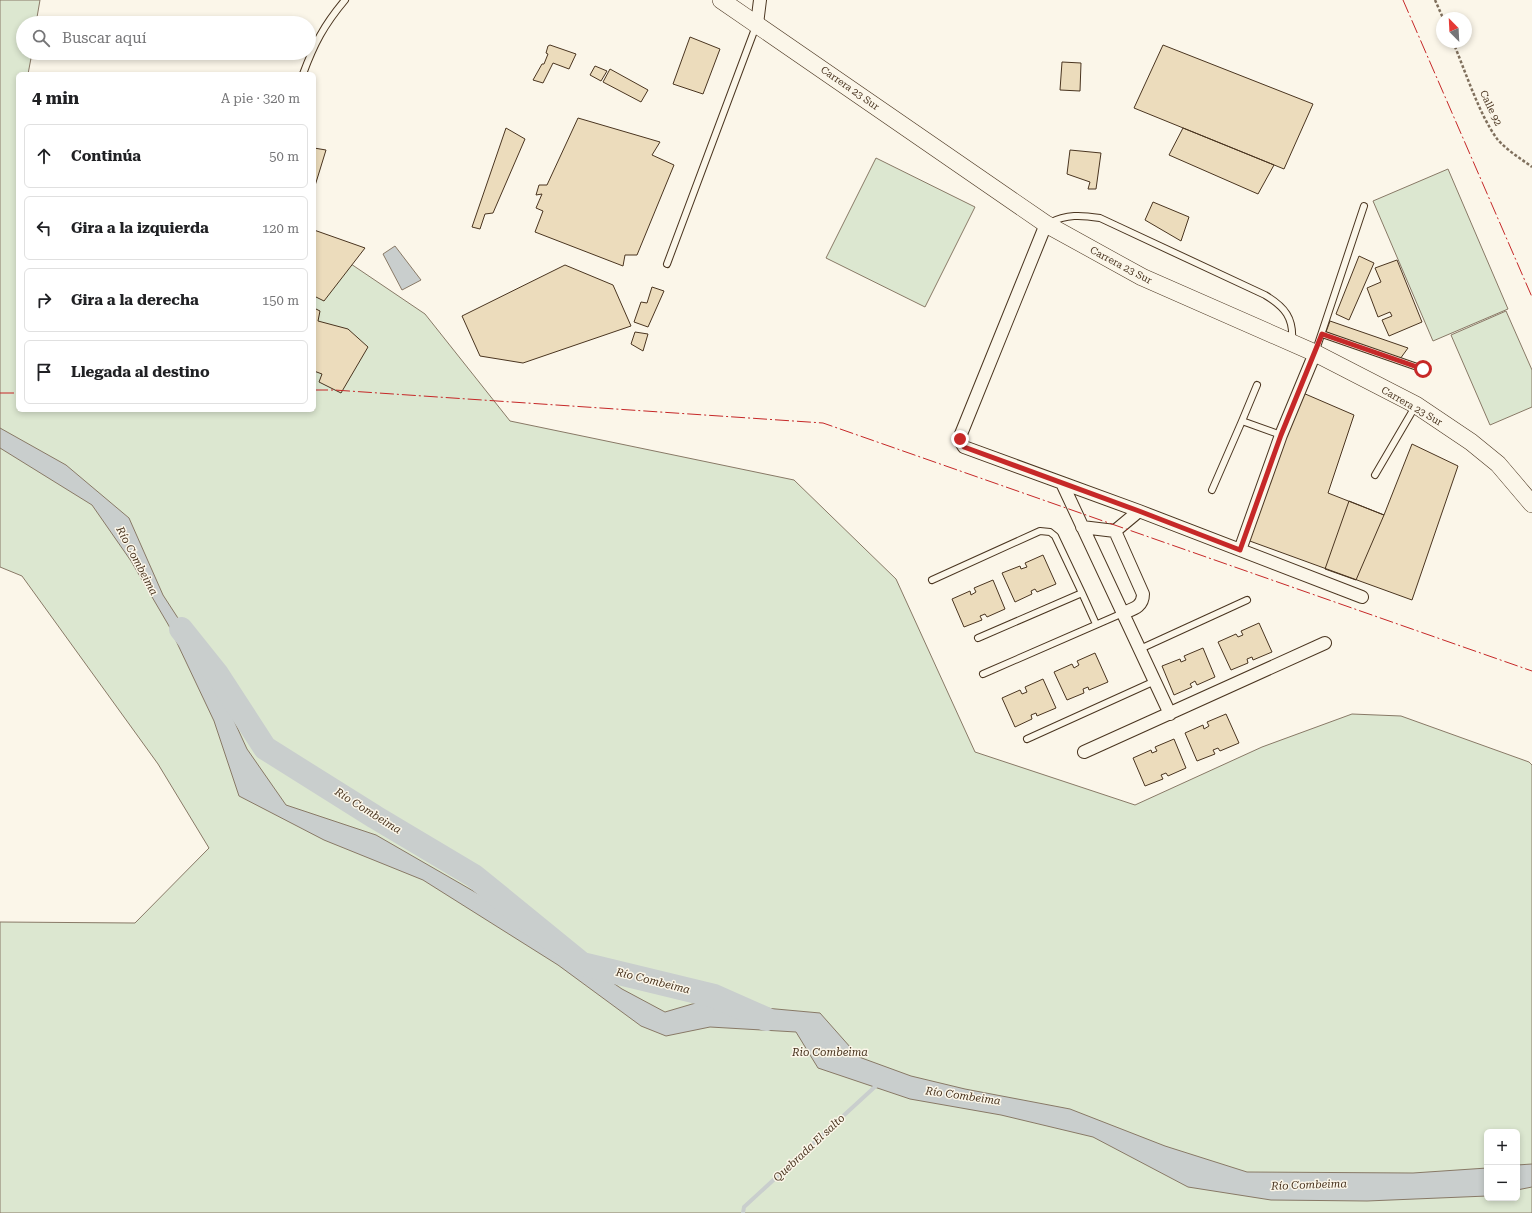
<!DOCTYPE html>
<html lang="es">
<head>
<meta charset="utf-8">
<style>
	:root { --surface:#fff; --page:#f2f2f2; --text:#202124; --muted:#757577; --line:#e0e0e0 }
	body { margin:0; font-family:"Roboto Serif",serif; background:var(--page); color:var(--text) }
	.controls { position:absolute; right:12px; bottom:12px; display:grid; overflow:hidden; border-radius:6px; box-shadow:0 2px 6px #0003 }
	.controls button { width:36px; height:36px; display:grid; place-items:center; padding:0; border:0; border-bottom:1px solid var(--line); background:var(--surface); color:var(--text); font:20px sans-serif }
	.compass { position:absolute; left:1436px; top:12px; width:36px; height:36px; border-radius:50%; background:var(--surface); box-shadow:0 2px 6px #0003; rotate:336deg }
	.stop { position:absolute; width:12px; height:12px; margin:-9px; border:3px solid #c62828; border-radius:50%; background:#fff }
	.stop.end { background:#c62828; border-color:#fff; box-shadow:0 1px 4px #0008 }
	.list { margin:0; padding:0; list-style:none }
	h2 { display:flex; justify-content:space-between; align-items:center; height:52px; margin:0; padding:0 16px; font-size:17px }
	h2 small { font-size:13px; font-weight:400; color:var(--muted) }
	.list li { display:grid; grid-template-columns:26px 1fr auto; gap:12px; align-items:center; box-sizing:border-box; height:64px; margin:0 8px 8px; padding:0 8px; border:1px solid var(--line); border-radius:6px }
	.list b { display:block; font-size:15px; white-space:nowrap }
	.list em { font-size:13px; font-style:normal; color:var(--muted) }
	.icon { flex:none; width:22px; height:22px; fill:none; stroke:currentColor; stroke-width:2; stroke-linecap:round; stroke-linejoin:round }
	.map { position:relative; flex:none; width:1532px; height:1213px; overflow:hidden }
	.search { position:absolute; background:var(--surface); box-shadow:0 2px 6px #0003; left:16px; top:16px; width:300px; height:44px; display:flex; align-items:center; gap:10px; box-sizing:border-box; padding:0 14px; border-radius:22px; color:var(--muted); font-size:15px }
	.panel { position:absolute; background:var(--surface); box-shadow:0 2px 6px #0003; left:16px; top:72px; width:300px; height:340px; border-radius:6px }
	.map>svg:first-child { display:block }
	.green { fill:#dce7d0; stroke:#887966; fill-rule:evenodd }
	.water { fill:#c9cecd; stroke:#887966 }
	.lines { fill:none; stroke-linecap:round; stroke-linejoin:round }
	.stream { stroke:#c9cecd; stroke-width:4 }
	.river { stroke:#c9cecd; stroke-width:24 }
	.building { fill:#ecdcbc; stroke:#4a3520 }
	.service-casing { stroke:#4a3520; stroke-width:8 }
	.minor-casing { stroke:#4a3520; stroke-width:14 }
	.secondary-casing { stroke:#4a3520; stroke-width:18 }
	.path { stroke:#7f6f5c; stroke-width:2.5; stroke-dasharray:3 2; stroke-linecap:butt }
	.service { stroke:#fbf6e9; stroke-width:6 }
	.minor { stroke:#fbf6e9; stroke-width:12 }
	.secondary { stroke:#fbf6e9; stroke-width:17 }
	.power { stroke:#c62828; stroke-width:1; stroke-dasharray:14 3 2 3; stroke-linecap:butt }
	.route { stroke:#c62828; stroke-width:5 }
	.labels { text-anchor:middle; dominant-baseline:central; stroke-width:3; stroke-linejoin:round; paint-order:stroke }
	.street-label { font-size:10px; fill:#4a3520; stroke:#fbf6e9 }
	.water-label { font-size:11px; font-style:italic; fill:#4a3520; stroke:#fbf6e9 }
</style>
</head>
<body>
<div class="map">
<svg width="1532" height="1213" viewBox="0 0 1532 1213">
	<rect width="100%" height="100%" fill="#fbf6e9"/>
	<path class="green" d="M0 0H40L36 23H23V53H32L28 74H18V410H314V265L351 264 425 314 510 421 794 480 896 579 975 752 1135 805 1262 747 1352 714 1401 716 1529 762 1532 765V1213H0V922L135 923 209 848 158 764 22 576 0 567ZM1487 1132H1517V1198H1487Z
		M876 158 975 207 925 307 826 258Z
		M1448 169 1508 309 1433 341 1373 201Z
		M1506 311 1532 370V407L1490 425 1451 335Z"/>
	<path class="water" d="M395 246 421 280 402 290 383 254Z
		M0 428 66 465 129 518 163 595 209 666 247 749 286 805 376 835 501 907 622 989 665 1012 699 1002 820 1013 859 1057 911 1076 965 1089 1070 1109 1165 1146 1247 1172 1413 1173 1487 1168V1196L1367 1201 1271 1200 1188 1187 1093 1137 1001 1115 910 1099 818 1068 796 1032 710 1027 666 1036 641 1026 558 965 423 880 324 840 239 796 214 721 169 626 131 561 92 505 0 448Z
		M1532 1164V1187L1517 1190V1165Z"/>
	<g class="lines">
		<path class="stream" d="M743 1213 744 1207 878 1084"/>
		<path class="river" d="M181 629 217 674 265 748 375 817 474 876 582 964 714 996 766 1019"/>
	</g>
	<path class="building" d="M690 37 720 49 703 94 673 84Z
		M550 45 576 54 569 69 553 63 543 83 533 80 542 64H544L548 54 546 53 548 46Z
		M1163 45 1313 104 1284 169 1134 108Z
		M1062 62 1081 63 1080 91 1060 90Z
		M595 66 607 71 601 81 590 75Z
		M610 69 648 90 641 102 603 82Z
		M578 118 660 142 652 155 674 165 637 255H625L623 266 535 232 543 211 536 208 542 194 536 195 539 185H547Z
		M506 128 525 139 493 213 485 214 480 229 472 227Z
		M1183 128 1274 165 1258 194 1169 155Z
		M314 148 326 150 314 189Z
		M1070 150 1101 153 1096 189H1088L1090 182 1067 174Z
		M1153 202 1189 217 1181 241 1145 220Z
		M314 230 365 248 324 301 314 296Z
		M1359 256 1374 263 1349 320 1336 314Z
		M1397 260 1422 322 1389 336 1382 320 1392 316 1390 312 1378 317 1367 288 1381 282 1375 268Z
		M565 265 613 285 631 326 523 363 480 356 462 316Z
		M652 287 664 291 648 327 634 322 641 302 647 303Z
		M314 308 320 311 318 321 348 329 368 347 341 393 319 382 322 374 314 371Z
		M1330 321 1408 348 1400 359 1326 332Z
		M635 332 648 334 643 351 631 344Z
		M1303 393 1354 415 1328 493 1384 515 1412 444 1458 466 1412 600 1247 540Z
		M1349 501 1384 515 1356 580 1325 569Z
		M1043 555 1056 584 1037 592 1035 589 1031 591 1032 594 1015 602 1002 573 1020 566 1021 569 1027 567 1025 563Z
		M993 580 1005 609 987 617 985 614 980 616 982 620 964 627 952 599 970 591 971 595 976 592 974 588Z
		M1259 623 1272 652 1253 660 1252 657 1247 659 1248 663 1231 670 1218 642 1236 634 1238 637 1243 635 1241 631Z
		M1203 648 1215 677 1197 685 1195 681 1190 684 1192 687 1174 695 1162 666 1180 659 1181 662 1186 660 1184 656Z
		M1095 653 1108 682 1089 690 1088 687 1083 689 1084 693 1067 700 1054 672 1072 664 1074 668 1079 665 1077 661Z
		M1043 679 1056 708 1037 716 1036 713 1031 715 1032 719 1015 727 1002 698 1020 690 1022 694 1027 692 1025 687Z
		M1226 714 1239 743 1220 751 1218 748 1213 750 1215 754 1197 761 1185 733 1203 725 1204 729 1209 726 1207 722Z
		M1174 739 1186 768 1168 776 1166 773 1161 775 1163 779 1145 786 1133 758 1151 750 1152 753 1157 751 1155 747Z"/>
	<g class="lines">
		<defs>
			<path id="service" d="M303 74C314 44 324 25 345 0
				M1049 223C1067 214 1081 215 1100 218L1265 295C1285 307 1294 318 1292 342
				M667 264 756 26
				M1322 334 1423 369
				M1315 353 1364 206
				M1242 421 1257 385
				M1375 475 1416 405
				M1212 490 1242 421 1281 435
				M932 580 1040 531 1050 532 1055 536 1082 593
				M978 638 1082 593 1096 624
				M1140 649 1247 600
				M983 674 1123 613
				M1027 739 1155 681"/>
			<path id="minor" d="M757 24 760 0
				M1046 224 959 439 964 447 1139 511 1362 597
				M1062 483 1170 714
				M1082 527 1115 531 1139 511
				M1115 531 1143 594C1143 607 1133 609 1123 613
				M1240 550 1281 435 1315 353
				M1084 752 1325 643"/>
			<path id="secondary" d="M721 0 1046 224 1142 277 1315 353 1416 405 1471 442 1498 464 1532 504"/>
		</defs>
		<use href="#service" class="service-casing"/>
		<use href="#minor" class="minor-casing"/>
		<use href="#secondary" class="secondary-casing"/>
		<path class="path" d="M1435 0 1443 18
			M1453 42C1465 70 1480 117 1498 140 1508 151 1520 158 1532 167"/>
		<use href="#service" class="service"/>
		<use href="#minor" class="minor"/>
		<use href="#secondary" class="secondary"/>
		<path class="power" d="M1403 0 1532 297
			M314 390H334L823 423 1532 671
			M0 393H18"/>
	</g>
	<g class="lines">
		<path class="route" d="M960 439 964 447 1139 511 1240 550 1281 435 1322 334 1423 369"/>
	</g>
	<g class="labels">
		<g class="street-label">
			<text transform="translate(850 88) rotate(35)">Carrera 23 Sur</text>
			<text transform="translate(1491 108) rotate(65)">Calle 92</text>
			<text transform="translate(1121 265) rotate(28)">Carrera 23 Sur</text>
			<text transform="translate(1412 406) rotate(30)">Carrera 23 Sur</text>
		</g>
		<g class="water-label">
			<text transform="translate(137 561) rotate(62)">Río Combeima</text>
			<text transform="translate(368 811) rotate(32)">Río Combeima</text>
			<text transform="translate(653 981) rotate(14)">Río Combeima</text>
			<text x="830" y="1052">Rio Combeima</text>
			<text transform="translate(963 1096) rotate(8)">Río Combeima</text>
			<text transform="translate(809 1148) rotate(-43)">Quebrada El salto</text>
			<text transform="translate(1309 1185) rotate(-2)">Río Combeima</text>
		</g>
	</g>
</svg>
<div class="controls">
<button>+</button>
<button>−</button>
</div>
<svg class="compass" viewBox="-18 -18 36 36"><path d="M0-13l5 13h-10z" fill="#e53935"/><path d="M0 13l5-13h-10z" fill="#757577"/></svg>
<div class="stop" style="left:1423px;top:369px"></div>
<div class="stop end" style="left:960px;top:439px"></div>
<div class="search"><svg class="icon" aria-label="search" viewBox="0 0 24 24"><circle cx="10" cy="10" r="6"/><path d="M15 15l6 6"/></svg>Buscar aquí</div>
<section class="panel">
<h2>4 min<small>A pie · 320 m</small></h2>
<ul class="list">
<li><svg class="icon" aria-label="ahead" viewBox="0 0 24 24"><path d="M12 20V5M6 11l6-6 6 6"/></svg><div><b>Continúa</b></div><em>50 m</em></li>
<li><svg class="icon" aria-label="left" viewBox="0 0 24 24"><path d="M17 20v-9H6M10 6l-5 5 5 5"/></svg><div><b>Gira a la izquierda</b></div><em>120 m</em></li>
<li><svg class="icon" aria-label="right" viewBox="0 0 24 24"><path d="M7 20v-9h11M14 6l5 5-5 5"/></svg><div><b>Gira a la derecha</b></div><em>150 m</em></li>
<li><svg class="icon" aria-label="arrive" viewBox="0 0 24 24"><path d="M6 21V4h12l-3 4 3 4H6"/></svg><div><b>Llegada al destino</b></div></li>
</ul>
</section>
</div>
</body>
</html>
